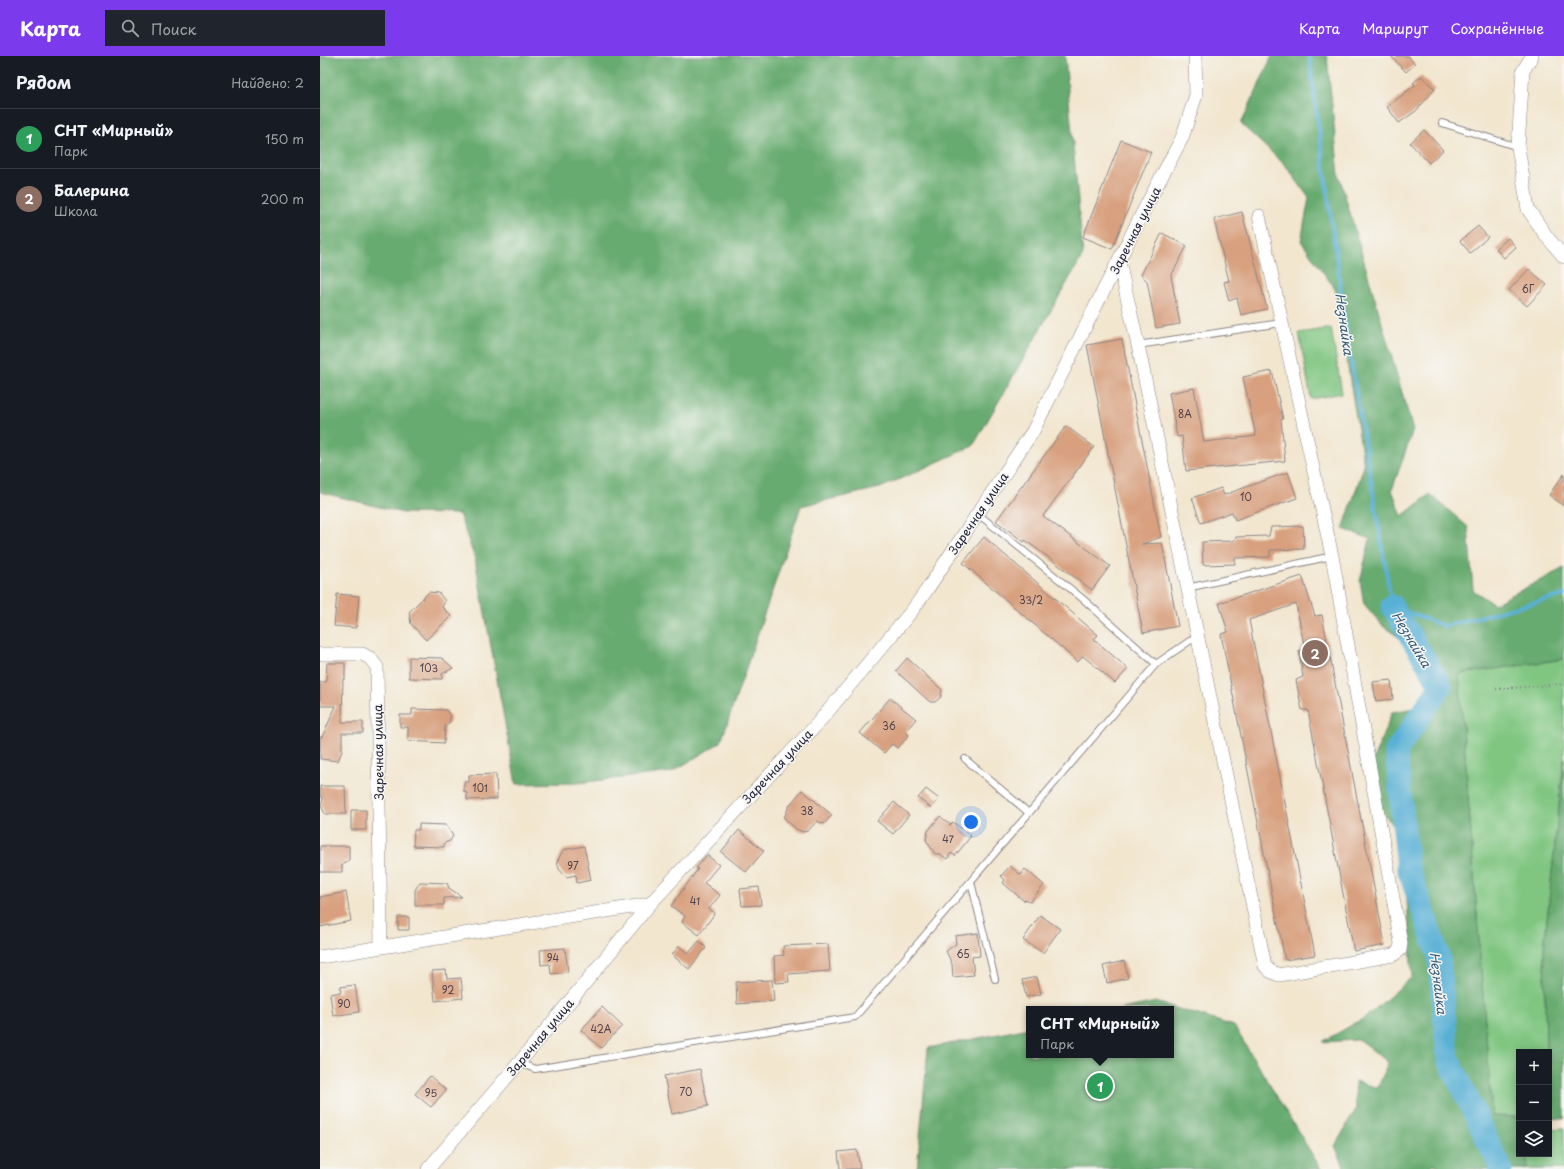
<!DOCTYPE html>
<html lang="ru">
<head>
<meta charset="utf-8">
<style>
	:root { --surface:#171b24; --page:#20242c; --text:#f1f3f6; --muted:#9ea1a6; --line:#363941; --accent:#7c3aed }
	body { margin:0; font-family:"Playpen Sans",sans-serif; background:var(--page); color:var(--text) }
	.controls { position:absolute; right:12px; bottom:12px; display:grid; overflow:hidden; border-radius:0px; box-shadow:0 2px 10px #0003 }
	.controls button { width:36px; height:36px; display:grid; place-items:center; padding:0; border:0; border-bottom:1px solid var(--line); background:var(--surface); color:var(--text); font:20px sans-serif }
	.you { position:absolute; left:651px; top:766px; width:14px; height:14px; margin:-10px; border:3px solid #fff; border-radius:50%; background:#1a73e8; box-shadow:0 0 0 6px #1a73e833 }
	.badge { display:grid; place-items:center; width:26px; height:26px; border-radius:50%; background:var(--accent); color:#fff; font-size:13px; font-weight:700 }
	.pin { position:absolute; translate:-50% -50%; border:2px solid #fff; box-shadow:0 1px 4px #0006 }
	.popup { position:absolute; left:706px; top:950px; width:148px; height:52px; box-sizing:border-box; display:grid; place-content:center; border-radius:0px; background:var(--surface); filter:drop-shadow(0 1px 3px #0005); font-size:13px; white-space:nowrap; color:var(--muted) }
	.popup b { font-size:15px; color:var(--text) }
	.popup::after { content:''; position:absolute; left:50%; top:100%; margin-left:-8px; border:8px solid transparent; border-top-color:var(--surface) }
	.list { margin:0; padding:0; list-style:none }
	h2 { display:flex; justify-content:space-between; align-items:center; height:52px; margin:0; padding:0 16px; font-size:17px }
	h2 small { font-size:13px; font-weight:400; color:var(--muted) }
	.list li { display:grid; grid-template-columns:26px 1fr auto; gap:12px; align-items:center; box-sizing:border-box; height:60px; padding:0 16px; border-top:1px solid var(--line) }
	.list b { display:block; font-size:15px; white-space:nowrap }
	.list p { margin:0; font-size:13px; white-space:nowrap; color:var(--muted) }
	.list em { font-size:13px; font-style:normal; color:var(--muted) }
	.icon { flex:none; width:22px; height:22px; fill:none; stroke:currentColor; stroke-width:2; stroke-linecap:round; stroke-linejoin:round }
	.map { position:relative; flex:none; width:1244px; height:1113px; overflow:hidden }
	header { display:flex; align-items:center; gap:24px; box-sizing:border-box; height:56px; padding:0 20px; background:var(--accent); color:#fff }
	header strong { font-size:19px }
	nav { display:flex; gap:22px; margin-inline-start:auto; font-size:14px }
	.search { width:280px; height:36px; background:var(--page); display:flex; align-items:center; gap:10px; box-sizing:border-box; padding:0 14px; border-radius:0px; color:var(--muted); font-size:15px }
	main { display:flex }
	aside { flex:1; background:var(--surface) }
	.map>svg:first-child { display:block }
	.green { fill:#80c681; stroke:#51745e }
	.forest { fill:#68ab6f; stroke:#456655 }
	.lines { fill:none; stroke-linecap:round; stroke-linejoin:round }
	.stream { stroke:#59b0d5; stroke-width:4 }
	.river { stroke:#59b0d5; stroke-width:23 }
	.building { fill:#d8a07f }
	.service-casing { stroke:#8a8485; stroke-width:8 }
	.minor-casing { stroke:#8a8485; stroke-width:14 }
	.path { stroke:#8a8485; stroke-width:2.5; stroke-dasharray:1 3; stroke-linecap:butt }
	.service { stroke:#fff; stroke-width:6 }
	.minor { stroke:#fff; stroke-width:13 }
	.labels { text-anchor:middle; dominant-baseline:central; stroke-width:3; stroke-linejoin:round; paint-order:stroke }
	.number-label { font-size:10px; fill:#50424c }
	.street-label { font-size:12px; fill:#22223b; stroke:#f6f6f2 }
	.water-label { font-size:13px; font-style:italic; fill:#385b79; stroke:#f6f6f2 }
</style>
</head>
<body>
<header>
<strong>Карта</strong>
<div class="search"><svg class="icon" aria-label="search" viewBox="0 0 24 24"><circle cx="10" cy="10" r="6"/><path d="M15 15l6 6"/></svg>Поиск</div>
<nav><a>Карта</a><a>Маршрут</a><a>Сохранённые</a></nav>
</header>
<main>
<aside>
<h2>Рядом<small>Найдено: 2</small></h2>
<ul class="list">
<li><span class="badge" style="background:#2e9e5b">1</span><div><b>СНТ «Мирный»</b><p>Парк</p></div><em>150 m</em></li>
<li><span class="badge" style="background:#8d6e63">2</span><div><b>Балерина</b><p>Школа</p></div><em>200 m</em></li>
</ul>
</aside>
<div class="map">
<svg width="1244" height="1113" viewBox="0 0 1244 1113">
	<rect width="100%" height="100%" fill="#f6f6f2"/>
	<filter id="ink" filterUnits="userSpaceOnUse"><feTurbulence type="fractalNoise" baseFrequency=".025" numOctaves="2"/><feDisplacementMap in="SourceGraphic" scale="8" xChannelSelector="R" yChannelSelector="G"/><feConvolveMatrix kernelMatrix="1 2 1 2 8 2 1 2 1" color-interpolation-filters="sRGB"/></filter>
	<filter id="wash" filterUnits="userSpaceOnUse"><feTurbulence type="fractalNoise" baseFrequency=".012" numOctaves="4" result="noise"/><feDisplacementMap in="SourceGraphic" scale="16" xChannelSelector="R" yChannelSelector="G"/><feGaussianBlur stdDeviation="0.9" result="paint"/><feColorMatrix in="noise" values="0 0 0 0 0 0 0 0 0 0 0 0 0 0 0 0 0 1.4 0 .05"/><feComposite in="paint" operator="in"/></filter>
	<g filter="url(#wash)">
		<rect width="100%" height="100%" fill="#f2e6cf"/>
		<path class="green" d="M1011 272 1022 337 991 343 979 277Z
			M1244 603V702L1224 893 1226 996H1199V1061L1172 1060 1139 618Z
			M1244 1072V1113H1203V1098H1229V1073Z"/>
		<path class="forest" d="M0 0H745L763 199 653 390 560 432 481 450 401 686 352 716 258 727 196 728 155 503 139 458 83 457 0 436Z
			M952 0H1007L1019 119 1093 374 1072 434 1082 460 1110 438 1148 471 1153 534 1174 548 1244 512V603L1139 618 1172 1060 1199 1061V1098H1206L1208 1113H1119L1115 1108 1104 1113H1025L1015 1090 1036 1053 1035 1025 1058 1032 1068 1006 1039 984 1002 986 1046 961 1092 921 1083 783 1058 750 1052 707 1072 656 1119 648 1089 588 1064 571 1044 548 1040 525 1050 483 1023 473 1044 410 1015 233 981 185 989 142 966 110 921 68Z
			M1244 702V1063L1229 1062V996H1226L1224 893Z
			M836 946 914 970 1001 1113H597L608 992 709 972V999H851V953H802Z"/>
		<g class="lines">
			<path class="stream" d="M989 0 1028 288 1072 550 1124 570 1244 539"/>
			<path class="river" d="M1072 550 1121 630 1076 695 1088 812 1119 901 1128 1002 1181 1113"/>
		</g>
		<g id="blocks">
			<path class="building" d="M1071 0H1088L1095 8 1086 16Z
				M1101 20 1115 33 1096 55 1079 67 1067 51 1095 29 1093 27Z
				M1104 74 1123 94 1109 107 1090 87Z
				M801 84 831 96 792 193 763 181Z
				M922 156 947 253 921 259 917 242 909 245 904 226 909 225 894 163Z
				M1158 170 1168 181 1150 197 1140 185Z
				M842 177 867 190 851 220 860 268 836 272 827 225 821 219Z
				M1188 182 1196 191 1184 202 1176 193Z
				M1209 213 1227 229 1207 250 1189 234Z
				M802 283 841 481 822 488 842 487 858 570 823 577 767 289Z
				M952 315 963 363H961L965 405 866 415 862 380 857 381 849 337 874 332 884 386 936 380 923 321Z
				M746 370 774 391 723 460 790 510 772 534 705 484 704 486 676 465Z
				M968 416 977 442 915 464 912 456 881 467 872 442 901 432 904 439Z
				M1244 418V450L1229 439Z
				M983 470 984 493 950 494V501L915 502V508L883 509 882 486 914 485 916 481 949 480 951 471Z
				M664 481 778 579 774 583 808 613 795 627 763 600 758 606 643 507Z
				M982 520 995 560 1002 559 1065 889 1034 895 988 654H982L976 624 983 621 979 595 985 594 976 548 929 564 995 899 965 904 901 578 908 576 899 547Z
				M109 536 119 537 125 545 122 551 131 560 106 584 91 568 89 556Z
				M17 538 39 540 36 572 14 570Z
				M89 601 122 602 133 612 122 618V623L89 622Z
				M587 602 622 634 621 641 615 646H610L576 615Z
				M7 607H25V623H23L22 666H43V677H22V695L18 705 0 703V681H2L16 650H0V626H6Z
				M1071 624 1073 643 1056 645 1053 626Z
				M570 642 596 663 585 676 589 679 578 692 572 688 564 697 540 677Z
				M92 653 126 654 130 660V666L125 670 124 687 88 685V671H80V659H92Z
				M176 718 177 743 147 744V737L144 736V726H149V719Z
				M0 730H25L26 758H5L1 750 3 743 0 739Z
				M606 733 619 743 611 752 598 742Z
				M482 734 512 759 504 768 497 765 488 775 483 776 476 773 464 762 469 750Z
				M574 746 589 759 573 778 557 765Z
				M31 754H46V774H31Z
				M620 760 630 769 633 766 651 780 635 800 631 797 627 803 620 798H615L606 784 608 775Z
				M99 768 126 769 133 780 130 785 124 787V791L93 790 94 774H99Z
				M419 774 444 795 426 816 401 796Z
				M0 790H29V804L22 809V816H0Z
				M264 790 271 824 257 827 256 819 246 821 239 813 237 806 243 794Z
				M387 799 399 809 384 827 400 839 389 853 395 857 379 879 362 866 365 860 351 850 378 813 376 812Z
				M690 810 701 819 705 813 724 829 710 846 706 843 704 845 683 827 685 824 681 820Z
				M100 826 127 827 129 832 142 841 124 842V849H95V834Z
				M439 831 441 849 422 850 420 833Z
				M26 836 31 865 0 871V841Z
				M720 859 740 873 723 897 703 884Z
				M78 861H89V874H78Z
				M658 877 660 900 652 901 654 919 633 921 632 908 626 895 636 888 635 880Z
				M379 885 386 892 369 913 352 899 359 890 368 898Z
				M508 888 510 915 468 918 469 926 455 927 454 900 464 899 463 890Z
				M245 892 248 916 231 918 230 908 221 909 220 894Z
				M804 905 808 922 787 927 783 910Z
				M126 914 127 923 141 922 143 942 115 945 112 915Z
				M717 921 721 938 706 941 702 924Z
				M452 924 454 945 417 948 416 926Z
				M35 929 39 956 13 960 10 938 21 936 20 931Z
				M282 951 302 970 281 992 261 974Z
				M380 1013 388 1050 352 1058 344 1020Z
				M110 1020 126 1034 111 1051 95 1038Z
				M537 1094 540 1113H520L518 1096Z"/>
		</g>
	</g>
	<g filter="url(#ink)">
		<use href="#blocks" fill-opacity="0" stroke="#8a8485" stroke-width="1"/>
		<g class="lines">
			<defs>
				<path id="service" d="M1122 67 1198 91
					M818 289 961 267
					M658 458 763 543 836 608
					M867 532 1012 500
					M645 703 709 757
					M651 826 675 923
					M199 1007 215 1013 535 961 836 608 877 580"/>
				<path id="minor" d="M1212 0 1203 15 1198 91 1208 153 1227 181 1244 201
					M799 206 818 289 945 910 950 915 959 919 1073 899 1080 894 1081 887 1012 500 939 160
					M0 598H42L50 602 57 611 61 891
					M0 901 330 848
					M108 1113 199 1007 330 848 498 667 591 556 606 535 713 375 827 148 862 82 876 39 875 0"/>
			</defs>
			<use href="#service" class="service-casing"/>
			<use href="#minor" class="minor-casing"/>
			<path class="path" d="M1176 633 1244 628"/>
			<use href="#service" class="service"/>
			<use href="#minor" class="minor"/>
		</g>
	</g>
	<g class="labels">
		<g class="number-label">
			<text x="1208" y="232">6Г</text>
			<text x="865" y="357">8А</text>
			<text x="926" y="440">10</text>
			<text x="711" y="543">33/2</text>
			<text x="109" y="611">103</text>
			<text x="569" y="669">36</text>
			<text x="160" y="731">101</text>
			<text x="487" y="754">38</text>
			<text x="628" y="782">47</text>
			<text x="253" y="809">97</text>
			<text x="375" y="844">41</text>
			<text x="643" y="897">65</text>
			<text x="233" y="901">94</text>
			<text x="128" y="933">92</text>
			<text x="24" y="947">90</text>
			<text x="281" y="972">42А</text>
			<text x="366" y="1035">70</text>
			<text x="111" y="1036">95</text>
		</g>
		<g class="street-label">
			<text transform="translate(815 174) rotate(-63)">Заречная улица</text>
			<text transform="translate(658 457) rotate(-56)">Заречная улица</text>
			<text transform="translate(58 696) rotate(-91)">Заречная улица</text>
			<text transform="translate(457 710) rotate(-47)">Заречная улица</text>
			<text transform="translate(220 981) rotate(-50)">Заречная улица</text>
		</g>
		<g class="water-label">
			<text transform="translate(1025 268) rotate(82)">Незнайка</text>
			<text transform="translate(1092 583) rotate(59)">Незнайка</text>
			<text transform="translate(1119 927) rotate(83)">Незнайка</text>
		</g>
	</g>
</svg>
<div class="controls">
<button>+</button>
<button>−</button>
<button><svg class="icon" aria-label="layers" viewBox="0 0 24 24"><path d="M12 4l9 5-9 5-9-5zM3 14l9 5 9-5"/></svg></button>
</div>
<div class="you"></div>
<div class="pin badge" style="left:780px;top:1030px;background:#2e9e5b">1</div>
<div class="popup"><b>СНТ «Мирный»</b>Парк</div>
<div class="pin badge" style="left:995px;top:597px;background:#8d6e63">2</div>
</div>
</main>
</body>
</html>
